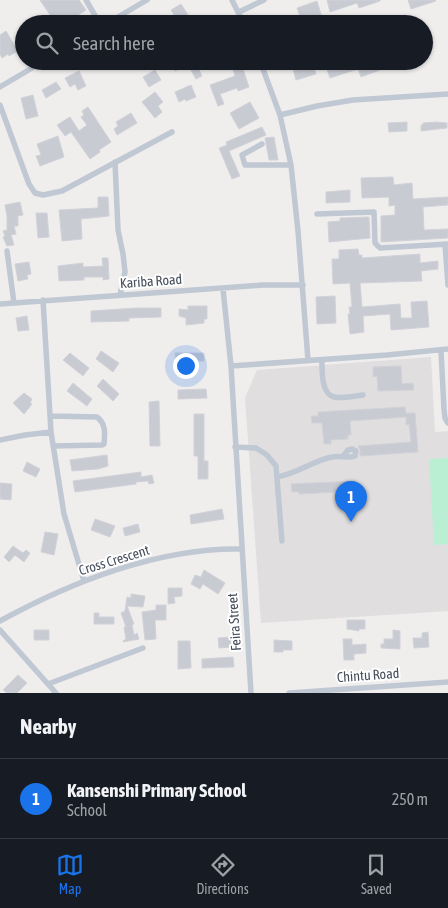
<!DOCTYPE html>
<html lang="en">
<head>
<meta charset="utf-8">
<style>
	:root { --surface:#171b24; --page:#20242c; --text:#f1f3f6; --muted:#9ea1a6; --line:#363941; --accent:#1a73e8 }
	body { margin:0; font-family:"Asap Condensed",sans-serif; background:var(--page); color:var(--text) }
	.you { position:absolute; left:185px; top:365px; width:18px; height:18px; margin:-12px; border:4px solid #fff; border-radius:50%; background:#1a73e8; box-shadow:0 0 0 8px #1a73e833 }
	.badge { display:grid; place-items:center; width:32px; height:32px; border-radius:50%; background:var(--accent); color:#fff; font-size:16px; font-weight:700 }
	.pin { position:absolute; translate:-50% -41px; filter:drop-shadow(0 1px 2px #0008) }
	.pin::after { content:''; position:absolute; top:26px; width:18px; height:15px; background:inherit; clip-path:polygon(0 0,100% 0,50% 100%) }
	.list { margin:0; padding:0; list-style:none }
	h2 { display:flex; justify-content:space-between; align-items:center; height:65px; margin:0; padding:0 20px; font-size:21px }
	h2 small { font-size:16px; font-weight:400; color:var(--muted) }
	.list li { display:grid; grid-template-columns:32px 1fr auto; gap:15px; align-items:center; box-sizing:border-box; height:80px; padding:0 20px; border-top:1px solid var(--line) }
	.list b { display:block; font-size:19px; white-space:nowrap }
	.list p { margin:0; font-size:16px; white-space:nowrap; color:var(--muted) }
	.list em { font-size:16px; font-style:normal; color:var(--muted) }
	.icon { flex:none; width:28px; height:28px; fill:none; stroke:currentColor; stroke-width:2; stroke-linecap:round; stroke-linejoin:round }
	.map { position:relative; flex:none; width:448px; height:693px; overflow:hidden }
	.search { position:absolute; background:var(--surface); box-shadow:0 1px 4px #0004; left:15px; right:15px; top:15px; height:55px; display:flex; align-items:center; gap:12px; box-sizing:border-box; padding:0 18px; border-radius:28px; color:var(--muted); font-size:19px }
	.sheet { height:145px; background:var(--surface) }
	nav { display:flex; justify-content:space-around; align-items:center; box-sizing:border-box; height:70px; border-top:1px solid var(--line); background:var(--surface); font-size:14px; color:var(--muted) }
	nav a { display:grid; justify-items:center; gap:2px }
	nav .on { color:var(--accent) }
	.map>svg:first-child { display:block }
	.education { fill:#e1dedf }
	.green { fill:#baefd4 }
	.building { fill:#c9cbd3; stroke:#d1d2d9 }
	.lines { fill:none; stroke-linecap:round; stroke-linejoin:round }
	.minor { stroke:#c0c8d3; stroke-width:5.5 }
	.labels { text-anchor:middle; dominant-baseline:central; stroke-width:4; stroke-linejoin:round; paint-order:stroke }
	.street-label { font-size:14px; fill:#454e5b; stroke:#fff }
</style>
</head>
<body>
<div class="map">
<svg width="448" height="693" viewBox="0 0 448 693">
	<rect width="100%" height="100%" fill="#f0eded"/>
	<path class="education" d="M431 357 435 432 448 431V611L261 623 245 398 257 370Z"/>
	<path class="green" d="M448 458V544L434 545 429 459Z"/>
	<path class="building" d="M40 0H79L86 10 64 24H56Z
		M327 0H380V1L359 8 357 3 330 12Z
		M408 0H435L436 1 411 9Z
		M317 1 324 24H314L312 16 301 19 297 8Z
		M181 4 190 18 181 24H173L170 18 174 15 171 10Z
		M6 31 18 51 9 56 8 54 2 58 0 54V35Z
		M176 61H195L202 76 196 79 188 65 175 71 171 64Z
		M344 61H347L349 68 369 61H378L380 70 361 77 358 69 330 78 326 67Z
		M312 62 316 74 296 80 293 69Z
		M242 66 249 87 238 91 237 88 220 94 224 104 218 106 210 85 235 76 233 69Z
		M155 70 161 80 149 87 143 77Z
		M79 71 86 86 78 90 75 84 70 87 65 78Z
		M56 82 61 89 46 98 42 90Z
		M191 85 196 97 186 101 185 99 179 102 175 92Z
		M155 92 163 102 158 106 162 112 155 118 142 102Z
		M33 95 38 116 26 119 21 98Z
		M250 102 259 118 239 129 230 113Z
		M88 107 111 142 99 150 100 152 90 159 71 132 65 136 57 125 70 117 79 131 87 125 81 117 84 115 82 111Z
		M131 113 137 123 117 135 114 129 118 126 116 122Z
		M407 122V131L389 132 388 123Z
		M436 122 447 123V128L421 131V125H423V123Z
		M262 127 266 135 229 151 240 176 232 179 219 148 227 145 226 142Z
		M58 136 64 157 40 166 36 156 41 155 37 144Z
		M274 137 278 160H269L265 138Z
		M393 177 394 185 412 183 413 199 448 197V205L423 207 424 230 448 229V238L381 242V216L395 215V205L389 206V197L362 198 361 178Z
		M350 190V202L326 203V192Z
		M98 197H108L109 216 81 219 82 239 62 241 59 210 98 208Z
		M20 202 23 215 18 216V226H14L16 234 11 235 14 245 7 246 3 237 5 236 3 231 7 230V216L5 205Z
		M36 213H47L49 237 38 238Z
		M369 217 370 238 329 242 328 222 340 221V218Z
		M358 249 359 255H362V258L420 254V263L438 261V269L421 271 422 281 360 283 362 307 400 304 401 318H412L411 302 427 301 429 327 391 330 390 314 363 316 364 332 350 334 348 314H350L349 307H352L350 283 333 284 332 259H339V250Z
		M102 258H108L109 279 103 280V277H84V280L59 281 58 266 83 263V267L103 266Z
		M29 262 31 274 27 275 28 279 18 281 15 264Z
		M335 296 336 323 317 324 316 297Z
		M188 306H207V319H204V323L186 325V318L179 316V309L188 310Z
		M136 308H161V317L129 318V321L91 322V311Z
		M27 316 29 330 18 331 16 318Z
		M101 351 119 363 113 372 96 359Z
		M70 353 89 368 83 376 63 360Z
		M175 353H204V361L176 362Z
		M401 366 402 384 413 383 414 390 378 391 377 376 373 377V367Z
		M103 379 119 394 113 401 97 386Z
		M73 383 92 399 87 406 67 391Z
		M206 389 207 398 178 399V390Z
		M24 393 32 399 30 403 32 404 24 414 13 403Z
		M159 401 160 446H150L149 402Z
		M405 407 406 413H415L418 452 360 456V450L358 446 411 442 409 424 406 425V417L350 421 351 435H348V439L331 440V444H324L322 423H312L311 416H318V412Z
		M194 414H204V461H208V479H198V456H194Z
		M107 455 108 466 98 469 72 471 70 460Z
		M27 462 40 469 36 477 23 471Z
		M141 472V477L152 475 154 483 149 484 148 481 136 482V484L75 492 73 481Z
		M355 481 356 491 299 494V492H292L291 484Z
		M0 483 12 484 11 500 0 499Z
		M222 509 224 519 191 524 190 515Z
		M95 519 115 526 110 537 91 530Z
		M138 524 140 532 125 536 123 528Z
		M45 532 58 534 54 555 41 552Z
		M13 546 23 553 26 550 30 553 24 562 15 555 9 562 4 557Z
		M204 570 225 583 218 594 203 584 200 589 191 584 195 575 201 577Z
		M168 588H182V596L174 597 175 603 168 604Z
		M131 594 145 596 143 607 127 606 134 624 132 625 134 635 137 633 139 639 123 642V641L126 639 124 627H126L121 613 125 611 127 597 131 598Z
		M156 605H166V620H155L156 639 145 640 142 612 156 610Z
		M94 613H99V617H114V624H94Z
		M347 620H365V629H359V631L347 629Z
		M34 630H49V640H34Z
		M393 630 400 631V649L381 648V644H384V639H393Z
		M428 632 429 647 414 648 413 638H422V633Z
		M232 637 233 647 219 648 218 638Z
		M343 639H352V645L366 644V653L354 654V660H344Z
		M274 640 292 641V650H283V652H274Z
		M178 641H190L191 668 178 669Z
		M233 657 234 667 202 668V659Z
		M18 675 27 683 17 693H7L3 690Z"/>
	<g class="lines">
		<path class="minor" d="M86 0 100 24
			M232 0 244 24
			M239 12 264 0
			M106 24 147 0
			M260 61 280 115 291 165 298 231 308 360
			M0 87 44 61
			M0 105 29 184 35 193 43 195 62 191 172 132
			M280 115 317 106 353 100 448 94
			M262 144 242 155 245 165H291
			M115 162 118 230 123 254 125 272 120 295
			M317 214 374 212 375 243 380 248 448 244
			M445 244 448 285
			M7 251 14 303
			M223 289 231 366 251 693
			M43 300 51 432 64 514 84 581
			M0 304 263 285H303
			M441 351 444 409 445 418 448 423
			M322 360C322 370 321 394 334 397 342 399 354 396 363 395
			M231 366 387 355 448 349
			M51 416 97 417C106 424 105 433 104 444L102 445 53 446
			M0 440 25 435 51 432
			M235 447 256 448 267 455 276 466 282 541
			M277 477C297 474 312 461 332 457 340 455 348 459 355 456L356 451 352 449 348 450 343 456
			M0 621C71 582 160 547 242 549
			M0 630 56 693
			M48 684 143 648
			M289 693 448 682"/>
	</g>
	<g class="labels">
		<g class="street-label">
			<text transform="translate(151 281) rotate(-4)">Kariba Road</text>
			<text transform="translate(114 560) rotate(-17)">Cross Crescent</text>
			<text transform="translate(234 622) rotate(-94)">Feira Street</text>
			<text transform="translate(368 675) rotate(-4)">Chintu Road</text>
		</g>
	</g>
</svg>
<div class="you"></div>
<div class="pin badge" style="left:351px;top:522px">1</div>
<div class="search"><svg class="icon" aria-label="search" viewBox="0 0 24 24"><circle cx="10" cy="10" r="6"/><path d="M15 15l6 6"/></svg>Search here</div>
</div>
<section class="sheet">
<h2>Nearby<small></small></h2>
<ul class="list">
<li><span class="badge">1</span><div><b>Kansenshi Primary School</b><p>School</p></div><em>250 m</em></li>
</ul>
</section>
<nav>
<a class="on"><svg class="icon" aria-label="map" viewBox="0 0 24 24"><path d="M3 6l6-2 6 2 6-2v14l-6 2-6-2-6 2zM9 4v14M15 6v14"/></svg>Map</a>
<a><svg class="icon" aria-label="directions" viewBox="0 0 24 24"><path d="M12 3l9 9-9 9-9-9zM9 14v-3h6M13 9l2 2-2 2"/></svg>Directions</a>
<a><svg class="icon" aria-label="saved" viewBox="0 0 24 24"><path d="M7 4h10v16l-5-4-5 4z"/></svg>Saved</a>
</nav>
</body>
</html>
